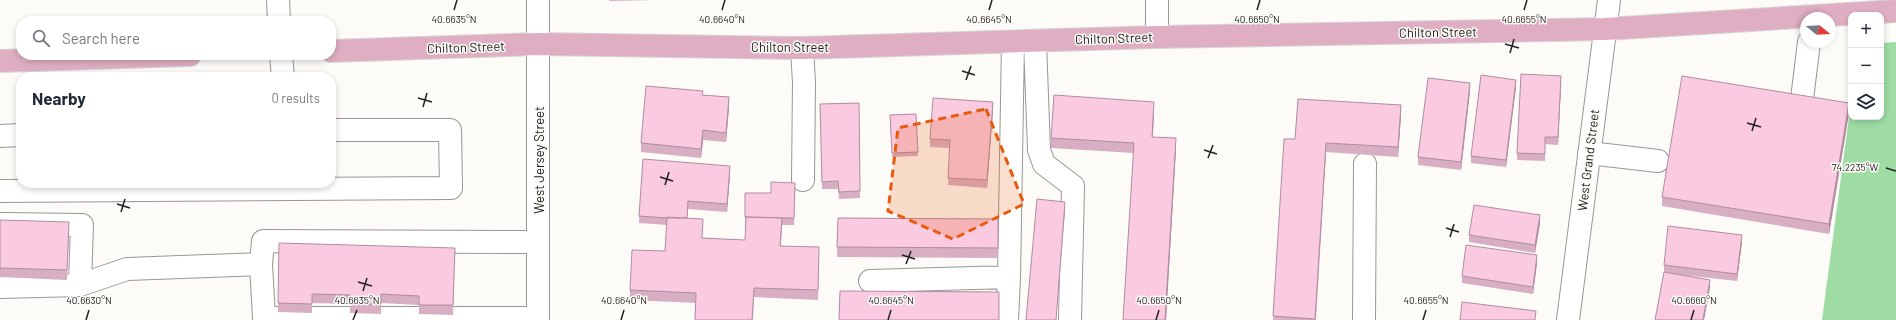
<!DOCTYPE html>
<html lang="en">
<head>
<meta charset="utf-8">
<style>
	:root { --surface:#fff; --page:#f6f6f7; --text:#1f2937; --muted:#747a83; --line:#e0e1e3 }
	body { margin:0; font-family:Barlow,sans-serif; background:var(--page); color:var(--text) }
	.controls { position:absolute; right:12px; top:12px; display:grid; overflow:hidden; border-radius:8px; box-shadow:0 2px 6px #0003 }
	.controls button { width:36px; height:36px; display:grid; place-items:center; padding:0; border:0; border-bottom:1px solid var(--line); background:var(--surface); color:var(--text); font:20px sans-serif }
	.compass { position:absolute; left:1800px; top:12px; width:36px; height:36px; border-radius:50%; background:var(--surface); box-shadow:0 2px 6px #0003; rotate:108deg }
	.list { margin:0; padding:0; list-style:none }
	h2 { display:flex; justify-content:space-between; align-items:center; height:52px; margin:0; padding:0 16px; font-size:17px }
	h2 small { font-size:13px; font-weight:400; color:var(--muted) }
	.icon { flex:none; width:22px; height:22px; fill:none; stroke:currentColor; stroke-width:2; stroke-linecap:round; stroke-linejoin:round }
	.map { position:relative; flex:none; width:1896px; height:320px; overflow:hidden }
	.search { position:absolute; background:var(--surface); box-shadow:0 2px 6px #0003; left:16px; top:16px; width:320px; height:44px; display:flex; align-items:center; gap:10px; box-sizing:border-box; padding:0 14px; border-radius:16px; color:var(--muted); font-size:15px }
	.panel { position:absolute; background:var(--surface); box-shadow:0 2px 6px #0003; left:16px; top:72px; width:320px; height:116px; border-radius:16px }
	.map>svg:first-child { display:block }
	.forest { fill:#9edca4 }
	.lines { fill:none; stroke-linecap:round; stroke-linejoin:round }
	.minor-casing { stroke:#989794; stroke-width:24 }
	.major-casing { stroke:#d7d7d7; stroke-width:24 }
	.minor { stroke:#fff; stroke-width:22 }
	.major { stroke:#dfaec2; stroke-width:22 }
	.wall { fill:#d7aec2 }
	.shaded-wall { fill:#af8d9e }
	.building { fill:#facae1; stroke:#af8d9e }
	.marked { fill:#e8590c; fill-opacity:0.2; stroke:#e8590c; stroke-width:3; stroke-dasharray:8 5; stroke-linejoin:round }
	.ticks { fill:none; stroke:#21211f; stroke-width:1.5 }
	.labels { text-anchor:middle; dominant-baseline:central; stroke-width:3; stroke-linejoin:round; paint-order:stroke }
	.street-label { font-size:13px; fill:#21211f; stroke:#fcfbf8 }
	.ticks-label { font-size:10px; text-anchor:middle; fill:#21211f; stroke:#fcfbf8; stroke-width:3; stroke-linejoin:round; paint-order:stroke }
</style>
</head>
<body>
<div class="map">
<svg width="1896" height="320" viewBox="0 0 1896 320">
	<rect width="100%" height="100%" fill="#fcfbf8"/>
	<path class="forest" d="M1896 42V320H1822L1851 102V117H1881V43Z"/>
	<g class="lines">
		<defs>
			<path id="minor" d="M278 0 279 21
				M1157 37V0
				M1035 42 1039 150 1044 164 1073 186 1070 320
				M802 48 804 83 803 180
				M281 55 283 77
				M1802 99 1809 42
				M0 136 21 135
				M1589 153 1658 161
				M0 191 451 188 450 130H331
				M0 224 82 225 80 285 0 287
				M870 281 1009 277 1013 42
				M80 285 127 269 261 264
				M538 318H264L261 264 263 241 538 242
				M538 320V0
				M1007 320 1009 277
				M1364 320 1365 164
				M1568 320 1609 0"/>
			<path id="major" d="M331 51 539 44 802 48 1157 37 1605 29 1896 11
				M0 61 190 55"/>
		</defs>
		<use href="#minor" class="minor-casing"/>
		<use href="#major" class="major-casing"/>
		<use href="#minor" class="minor"/>
		<use href="#major" class="major"/>
	</g>
	<path class="wall" d="M609 0H655L609 1Z
		M1561 84 1558 145 1545 144V161L1517 160V153Z
		M1516 87 1506 167 1471 163V156Z
		M1470 91 1461 170 1418 165V157Z
		M703 95 729 107 726 142 703 140 701 158 641 152V143Z
		M859 103 860 198 839 199 838 189H822L820 104Z
		M993 110 987 188 948 185 950 148 930 147V139Z
		M1154 111 1153 137 1176 148 1166 320H1123L1134 153 1051 148V138Z
		M1849 113 1829 234 1662 206V197Z
		M916 114 918 156 892 157 890 115Z
		M1401 115 1398 157 1326 152 1316 320H1273L1295 139Z
		M730 174 727 212 688 209 687 218 703 238 745 240 746 225 745 224V193H771L795 183 794 225H782L781 246 819 257 818 300 754 297 753 320H695L696 303 630 300V290L665 251 667 225 639 223V216Z
		M838 218 998 219V258L837 257Z
		M0 220 69 232 67 280 0 277Z
		M1540 223 1535 253 1469 242V235Z
		M1742 242 1737 281 1673 274 1710 288 1664 272V265Z
		M455 248 453 315 419 314V305L381 303V314L350 313V304L312 303V313L278 312V303Z
		M1537 263 1533 294 1462 283V276Z"/>
	<path class="shaded-wall" d="M1561 76V84L1558 145V137Z
		M1516 80V87L1506 167V160Z
		M1470 83V91L1461 170V162Z
		M729 97V107L726 142V133Z
		M993 102V110L987 188V180Z
		M1154 102V111L1152 147V137Z
		M1849 103V113L1829 234V224Z
		M1401 105V115L1398 157V147Z
		M703 130V140L701 158V149Z
		M1176 138V148L1166 320H1165Z
		M1326 143V152L1315 320Z
		M730 166V174L727 212V204Z
		M1065 202V211L1056 320Z
		M1540 215V223L1535 253V245Z
		M1742 235V242L1737 281V274Z
		M1537 255V263L1533 294V287Z
		M1710 280V288L1704 320H1703Z"/>
	<path class="building" d="M1521 74 1561 76 1558 137H1545V154L1517 153Z
		M1481 75 1516 80 1506 160 1471 156Z
		M1682 76 1849 103 1829 224 1662 197Z
		M1428 78 1470 83 1461 162 1418 157Z
		M646 86 703 91 702 95 729 97 726 133 703 130 701 149 641 143Z
		M1054 95 1154 102 1152 137 1176 138 1165 320H1123L1134 143 1051 138Z
		M933 98 993 102 987 180 948 178 950 140 930 139Z
		M1298 99 1401 105 1398 147 1326 143 1315 319 1273 316 1284 139H1295Z
		M859 103 860 191 839 192 838 181 822 182 820 104Z
		M916 114 918 152 892 153 890 115Z
		M643 159 730 166 727 204 688 201 687 218H667L639 216Z
		M771 182 795 183 794 218 745 217V193H771Z
		M1037 199 1065 202 1056 320H1026Z
		M1474 205 1540 215 1535 245 1469 235Z
		M667 217 703 219 702 238 745 240 746 217 782 218 780 246 819 247 818 290 754 288 752 320H695L696 293 630 290 632 250 665 251Z
		M838 218 998 219V248L837 247Z
		M0 220 69 222 67 270 0 268Z
		M1668 226 1742 235 1737 274 1664 265Z
		M279 243 455 248 453 305H419V296L381 294V304H350V295L312 294V304L278 303Z
		M1466 245 1537 255 1533 287 1462 276Z
		M1664 272 1710 280 1703 320H1655Z
		M840 291 999 292V320H839Z
		M1462 302 1536 311 1535 320H1460Z"/>
	<path class="marked" d="M986 109 1024 204 953 239 888 211 898 128Z"/>
	<path class="ticks" d="M454 10 457 0M722 10 725 0M989 10 992 0M1257 10 1260 0M1524 10 1527 0M1505 44 1519 48M1510 53 1514 39M962 71 975 75M966 80 971 66M418 98 432 102M423 107 427 93M1747 123 1761 127M1752 131 1756 118M1204 150 1217 154M1208 158 1213 145M1886 168 1896 171M660 177 673 181M665 185 669 172M117 204 130 208M121 212 125 199M1446 228 1459 232M1450 237 1454 224M902 255 915 259M906 264 911 251M358 282 372 286M363 291 367 278M86 320 89 310M353 320 357 310M621 320 624 310M888 320 891 310M1156 320 1159 310M1423 320 1426 310M1691 320 1694 310"/>
	<g class="labels">
		<g class="street-label">
			<text transform="translate(1438 32) rotate(-1)">Chilton Street</text>
			<text transform="translate(1114 38) rotate(-2)">Chilton Street</text>
			<text transform="translate(466 47) rotate(-2)">Chilton Street</text>
			<text x="790" y="47">Chilton Street</text>
			<text transform="translate(539 160) rotate(-90)">West Jersey Street</text>
			<text transform="translate(1588 160) rotate(-83)">West Grand Street</text>
		</g>
	</g>
	<g class="ticks-label">
		<text x="454" y="23">40.6635°N</text>
		<text x="722" y="23">40.6640°N</text>
		<text x="989" y="23">40.6645°N</text>
		<text x="1257" y="23">40.6650°N</text>
		<text x="1524" y="23">40.6655°N</text>
		<text x="1855" y="171">74.2235°W</text>
		<text x="89" y="304">40.6630°N</text>
		<text x="357" y="304">40.6635°N</text>
		<text x="624" y="304">40.6640°N</text>
		<text x="891" y="304">40.6645°N</text>
		<text x="1159" y="304">40.6650°N</text>
		<text x="1426" y="304">40.6655°N</text>
		<text x="1694" y="304">40.6660°N</text>
	</g>
</svg>
<div class="controls">
<button>+</button>
<button>−</button>
<button><svg class="icon" aria-label="layers" viewBox="0 0 24 24"><path d="M12 4l9 5-9 5-9-5zM3 14l9 5 9-5"/></svg></button>
</div>
<svg class="compass" viewBox="-18 -18 36 36"><path d="M0-13l5 13h-10z" fill="#e53935"/><path d="M0 13l5-13h-10z" fill="#747a83"/></svg>
<div class="search"><svg class="icon" aria-label="search" viewBox="0 0 24 24"><circle cx="10" cy="10" r="6"/><path d="M15 15l6 6"/></svg>Search here</div>
<section class="panel">
<h2>Nearby<small>0 results</small></h2>
<ul class="list">
</ul>
</section>
</div>
</body>
</html>
